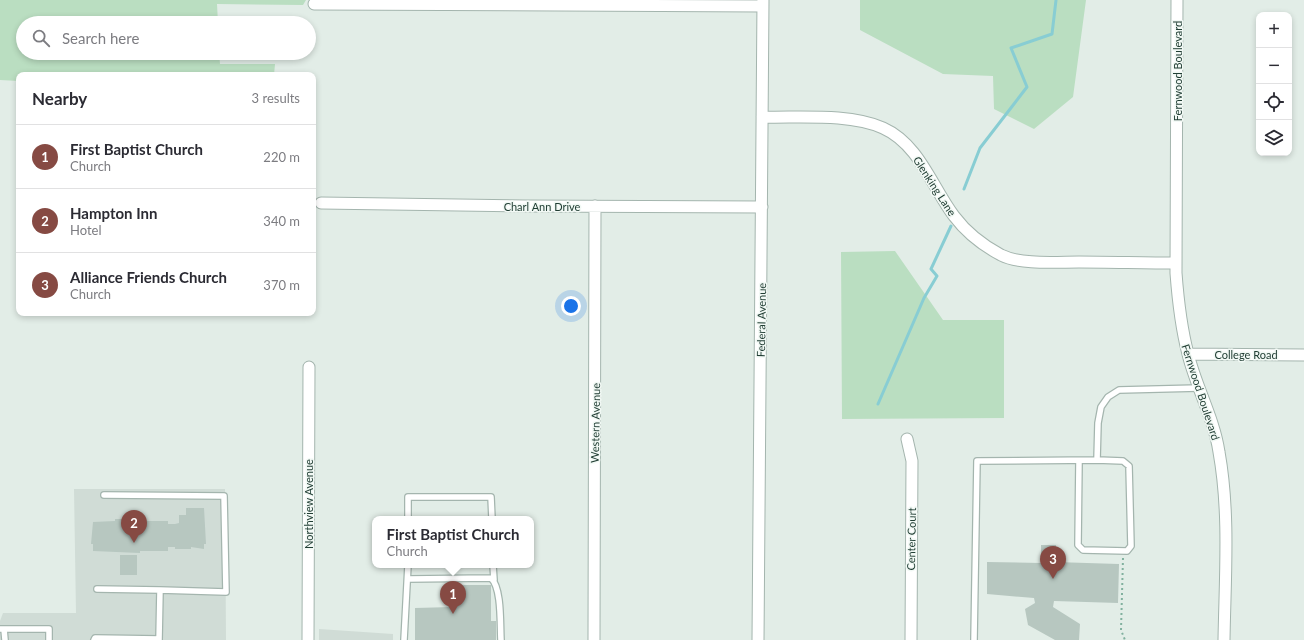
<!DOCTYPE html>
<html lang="en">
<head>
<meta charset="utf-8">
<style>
	:root { --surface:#fff; --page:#f2f2f3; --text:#2b2b33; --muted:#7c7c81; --line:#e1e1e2; --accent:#864a43 }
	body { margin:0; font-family:Lato,sans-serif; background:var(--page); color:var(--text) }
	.controls { position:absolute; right:12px; top:12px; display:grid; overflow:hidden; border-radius:8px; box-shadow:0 2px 6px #0003 }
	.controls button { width:36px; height:36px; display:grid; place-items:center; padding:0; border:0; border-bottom:1px solid var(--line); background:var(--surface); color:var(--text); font:20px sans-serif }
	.you { position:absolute; left:571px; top:306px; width:14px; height:14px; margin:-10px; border:3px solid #fff; border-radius:50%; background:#1a73e8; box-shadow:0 0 0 6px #1a73e833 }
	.badge { display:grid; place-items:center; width:26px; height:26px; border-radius:50%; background:var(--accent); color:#fff; font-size:13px; font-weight:700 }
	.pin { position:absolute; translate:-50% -33px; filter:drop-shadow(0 1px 2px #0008) }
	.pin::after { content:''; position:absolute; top:21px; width:14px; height:12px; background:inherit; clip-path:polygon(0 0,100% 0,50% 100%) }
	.popup { position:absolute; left:372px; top:516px; width:162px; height:52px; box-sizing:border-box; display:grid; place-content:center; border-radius:8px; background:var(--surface); filter:drop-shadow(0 1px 3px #0005); font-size:13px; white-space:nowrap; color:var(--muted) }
	.popup b { font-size:15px; color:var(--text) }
	.popup::after { content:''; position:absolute; left:50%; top:100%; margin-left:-8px; border:8px solid transparent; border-top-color:var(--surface) }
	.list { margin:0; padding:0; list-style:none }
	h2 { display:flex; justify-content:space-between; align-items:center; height:52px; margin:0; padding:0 16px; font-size:17px }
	h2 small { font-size:13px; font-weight:400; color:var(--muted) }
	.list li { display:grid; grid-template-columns:26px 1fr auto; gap:12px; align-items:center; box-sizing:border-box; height:64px; padding:0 16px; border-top:1px solid var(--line) }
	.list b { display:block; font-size:15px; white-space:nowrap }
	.list p { margin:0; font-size:13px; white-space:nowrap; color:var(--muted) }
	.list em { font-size:13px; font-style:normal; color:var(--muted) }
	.icon { flex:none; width:22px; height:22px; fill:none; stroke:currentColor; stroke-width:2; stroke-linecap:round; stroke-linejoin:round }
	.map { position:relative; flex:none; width:1304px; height:640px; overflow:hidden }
	.search { position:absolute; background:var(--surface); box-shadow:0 2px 6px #0003; left:16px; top:16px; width:300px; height:44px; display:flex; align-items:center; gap:10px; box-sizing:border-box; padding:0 14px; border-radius:22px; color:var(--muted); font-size:15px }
	.panel { position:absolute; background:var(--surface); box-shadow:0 2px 6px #0003; left:16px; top:72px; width:300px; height:244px; border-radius:8px }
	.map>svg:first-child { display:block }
	.built { fill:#d0dcd6 }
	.green { fill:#badec1 }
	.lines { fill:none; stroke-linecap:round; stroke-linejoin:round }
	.stream { stroke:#88cdd3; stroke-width:3 }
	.building { fill:#b7c7c0 }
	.service-casing { stroke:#a4b5ae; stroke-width:8 }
	.minor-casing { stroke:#a4b5ae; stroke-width:13 }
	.path { stroke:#81b19f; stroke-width:2; stroke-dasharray:2 3; stroke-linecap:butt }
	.service { stroke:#fff; stroke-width:5.5 }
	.minor { stroke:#fff; stroke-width:11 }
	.labels { text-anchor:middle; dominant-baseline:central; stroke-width:3; stroke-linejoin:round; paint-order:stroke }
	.street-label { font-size:11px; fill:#213e34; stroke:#f2f9f5 }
</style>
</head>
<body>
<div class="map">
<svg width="1304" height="640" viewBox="0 0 1304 640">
	<rect width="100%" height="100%" fill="#e2ede7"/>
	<path class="built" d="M74 489H225L226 640H0V621L3 613H76Z
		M319 629 393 634V640H319Z"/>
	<path class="green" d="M0 0H306L303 5 217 4 218 23H23V53H219L220 64H275L274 75H19V81L0 80Z
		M860 0H1086L1073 97 1034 129 994 109 993 76 943 74 860 30Z
		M895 251 943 320H1004V418L842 419 841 252Z"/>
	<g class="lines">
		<path class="stream" d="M964 189 980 148 1027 87 1011 48 1052 34 1056 0
			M878 404 924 298 937 276 931 269 951 226"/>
	</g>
	<path class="building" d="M186 508H204L206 544H204V549L191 547V549H175V547H168V551H140V553L93 551V544H91L93 522 115 521V519H140V521H168V524H175L179 523V515H186Z
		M1041 545H1056L1055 562 1119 564 1118 603 1054 601 1053 607 1080 624 1079 640H1055L1028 625 1025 609 1035 603 1034 598 987 594V562L1041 563Z
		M120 555H137V575H120Z
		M458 585H491V621H496V640H415V608L452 607V600H458Z"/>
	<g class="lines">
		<defs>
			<path id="service" d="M1079 461 1078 545 1083 550 1127 551 1131 546 1129 466 1123 461 1097 460
				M104 495 224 496 226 592 160 590 159 640
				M408 519V497H491L492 519
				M493 565 494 580
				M408 579 491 578C502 588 500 625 501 640
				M97 589 160 590
				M0 629H49V640
				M4 629 5 640
				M94 640 95 638 159 639
				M404 640 408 565
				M974 640 977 461 1097 460 1098 423 1101 407 1108 397 1119 390 1199 388"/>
			<path id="minor" d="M1177 0 1176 273C1178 300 1181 327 1188 354 1196 387 1214 418 1219 452 1230 513 1225 578 1224 640
				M314 4 763 6
				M762 117C799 118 849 113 883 128 919 144 932 187 954 216 966 232 984 246 1001 255 1021 265 1056 262 1079 262 1111 262 1144 263 1176 263
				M321 203 525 206 762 207
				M1188 354 1304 355
				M907 439 912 461 911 640
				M308 640 309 367
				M594 640 595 206
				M758 640 763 0"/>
		</defs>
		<use href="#service" class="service-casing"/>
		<use href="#minor" class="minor-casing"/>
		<path class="path" d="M1123 558 1121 630 1125 640"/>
		<use href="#service" class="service"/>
		<use href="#minor" class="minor"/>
	</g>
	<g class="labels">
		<g class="street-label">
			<text transform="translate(1177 71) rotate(-90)">Fernwood Boulevard</text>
			<text transform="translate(935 186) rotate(57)">Glenking Lane</text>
			<text x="542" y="206">Charl Ann Drive</text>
			<text transform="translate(761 320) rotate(-89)">Federal Avenue</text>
			<text x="1246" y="354">College Road</text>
			<text transform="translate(1201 392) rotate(72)">Fernwood Boulevard</text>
			<text transform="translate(595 423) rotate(-89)">Western Avenue</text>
			<text transform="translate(308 504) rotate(-90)">Northview Avenue</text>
			<text transform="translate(911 539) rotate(-89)">Center Court</text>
		</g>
	</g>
</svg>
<div class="controls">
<button>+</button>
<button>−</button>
<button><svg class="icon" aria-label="locate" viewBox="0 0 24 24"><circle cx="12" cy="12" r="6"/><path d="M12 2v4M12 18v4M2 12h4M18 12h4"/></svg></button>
<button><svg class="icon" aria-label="layers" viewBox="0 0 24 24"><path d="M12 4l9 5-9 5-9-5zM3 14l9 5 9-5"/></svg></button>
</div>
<div class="you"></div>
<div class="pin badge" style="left:453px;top:614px">1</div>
<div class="popup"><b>First Baptist Church</b>Church</div>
<div class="pin badge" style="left:134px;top:543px">2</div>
<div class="pin badge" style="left:1053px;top:579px">3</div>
<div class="search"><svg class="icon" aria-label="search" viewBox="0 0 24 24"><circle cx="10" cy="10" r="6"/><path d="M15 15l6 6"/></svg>Search here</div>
<section class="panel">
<h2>Nearby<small>3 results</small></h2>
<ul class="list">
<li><span class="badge">1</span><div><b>First Baptist Church</b><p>Church</p></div><em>220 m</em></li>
<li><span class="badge">2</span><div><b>Hampton Inn</b><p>Hotel</p></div><em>340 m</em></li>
<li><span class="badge">3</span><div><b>Alliance Friends Church</b><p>Church</p></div><em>370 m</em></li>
</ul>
</section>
</div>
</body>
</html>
